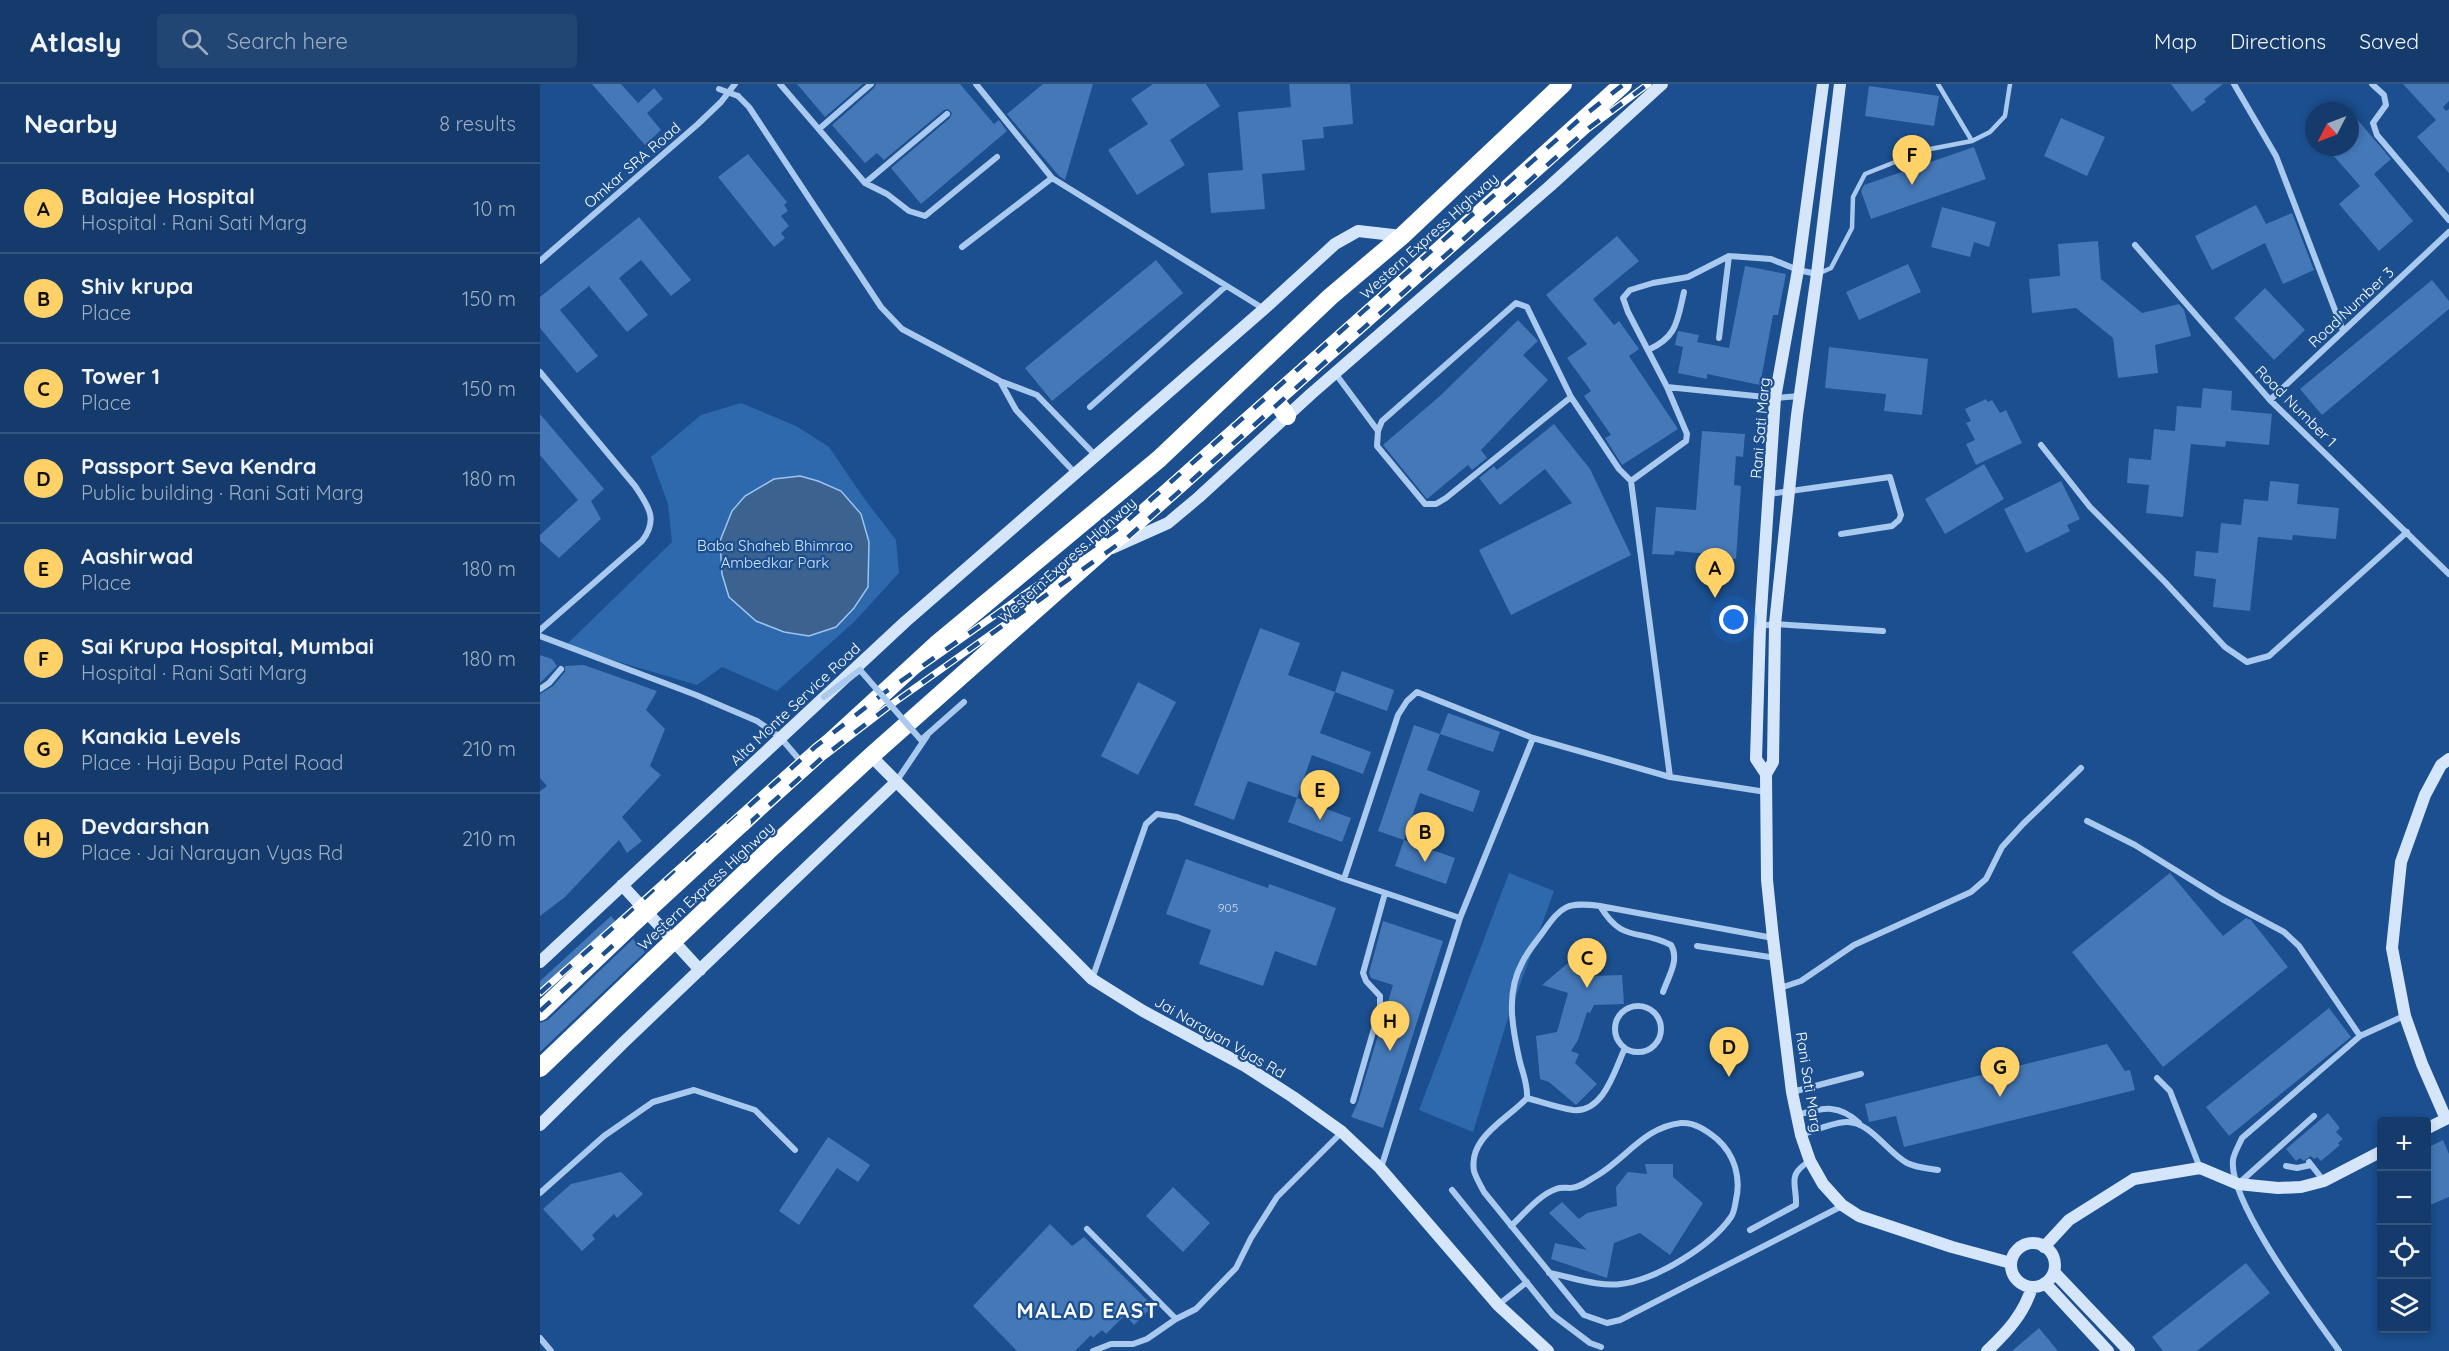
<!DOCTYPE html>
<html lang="en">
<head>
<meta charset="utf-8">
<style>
	:root { --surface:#143b6b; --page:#214673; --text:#f1f3f6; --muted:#9dadc1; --line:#33557e; --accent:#ffd166 }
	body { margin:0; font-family:Quicksand,sans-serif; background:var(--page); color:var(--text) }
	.controls { position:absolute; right:18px; bottom:18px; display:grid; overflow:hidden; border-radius:6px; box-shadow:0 3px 9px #0003 }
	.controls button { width:54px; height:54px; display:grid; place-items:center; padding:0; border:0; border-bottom:2px solid var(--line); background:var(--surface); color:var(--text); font:30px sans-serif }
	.compass { position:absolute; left:1765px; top:18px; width:54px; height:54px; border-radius:50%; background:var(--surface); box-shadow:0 3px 9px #0003; rotate:228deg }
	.you { position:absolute; left:1194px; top:536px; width:21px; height:21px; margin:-15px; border:4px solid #fff; border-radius:50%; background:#1a73e8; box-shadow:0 0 0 9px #1a73e833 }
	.badge { display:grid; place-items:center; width:39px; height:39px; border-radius:50%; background:var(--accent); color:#111; font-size:20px; font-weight:700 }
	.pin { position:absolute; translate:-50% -50px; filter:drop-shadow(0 2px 3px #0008) }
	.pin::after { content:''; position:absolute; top:32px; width:21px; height:18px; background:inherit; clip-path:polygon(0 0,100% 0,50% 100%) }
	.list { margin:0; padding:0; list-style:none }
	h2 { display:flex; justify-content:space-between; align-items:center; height:78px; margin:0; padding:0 24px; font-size:26px }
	h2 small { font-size:20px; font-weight:400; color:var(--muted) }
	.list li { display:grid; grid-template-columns:39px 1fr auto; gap:18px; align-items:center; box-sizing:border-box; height:90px; padding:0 24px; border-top:2px solid var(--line) }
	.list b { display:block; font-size:22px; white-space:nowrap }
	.list p { margin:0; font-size:20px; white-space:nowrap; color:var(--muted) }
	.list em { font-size:20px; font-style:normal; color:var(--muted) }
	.icon { flex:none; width:33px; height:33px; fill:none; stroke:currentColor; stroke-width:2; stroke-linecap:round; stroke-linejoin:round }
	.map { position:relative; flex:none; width:1909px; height:1267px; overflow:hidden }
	header { display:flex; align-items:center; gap:36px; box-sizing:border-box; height:84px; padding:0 30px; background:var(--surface); border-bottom:2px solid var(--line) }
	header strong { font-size:28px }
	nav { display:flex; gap:33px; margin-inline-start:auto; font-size:21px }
	.search { width:420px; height:54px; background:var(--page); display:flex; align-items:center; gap:15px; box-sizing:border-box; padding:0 21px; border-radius:6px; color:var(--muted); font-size:22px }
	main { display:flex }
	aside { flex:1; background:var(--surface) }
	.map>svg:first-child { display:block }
	.green { fill:#2e69ad }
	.water { fill:#3c6290; stroke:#9cc4f0; stroke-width:1.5 }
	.building { fill:#4478b7 }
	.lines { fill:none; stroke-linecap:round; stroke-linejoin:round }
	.lane { stroke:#a9c9ee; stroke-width:4.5 }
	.street { stroke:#a9c9ee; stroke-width:6 }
	.secondary { stroke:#d6e6fa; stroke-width:12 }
	.highway { stroke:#fff; stroke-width:18 }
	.rail-casing { stroke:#fff; stroke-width:7 }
	.rail { stroke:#1b4f8f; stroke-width:4.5; stroke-dasharray:14; stroke-linecap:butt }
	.street-bridge { stroke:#a9c9ee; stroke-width:6 }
	.highway-bridge { stroke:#fff; stroke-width:18 }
	.labels { text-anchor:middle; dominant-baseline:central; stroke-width:4.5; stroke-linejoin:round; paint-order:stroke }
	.number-label { font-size:12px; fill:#d0dded }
	.street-label { font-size:15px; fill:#fff; stroke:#1b4f8f }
	.park-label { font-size:15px; fill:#cfe3fa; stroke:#1b4f8f }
	.district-label { font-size:21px; font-weight:bold; letter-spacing:1.5px; fill:#fff; stroke:#1b4f8f }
</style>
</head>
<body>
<header>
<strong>Atlasly</strong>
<div class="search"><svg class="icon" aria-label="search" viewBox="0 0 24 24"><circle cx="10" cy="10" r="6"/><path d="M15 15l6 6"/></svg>Search here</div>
<nav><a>Map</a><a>Directions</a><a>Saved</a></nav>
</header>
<main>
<aside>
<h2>Nearby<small>8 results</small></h2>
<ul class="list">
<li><span class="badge">A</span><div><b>Balajee Hospital</b><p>Hospital · Rani Sati Marg</p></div><em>10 m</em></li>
<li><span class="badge">B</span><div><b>Shiv krupa</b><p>Place</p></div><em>150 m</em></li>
<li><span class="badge">C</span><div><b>Tower 1</b><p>Place</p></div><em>150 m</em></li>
<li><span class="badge">D</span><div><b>Passport Seva Kendra</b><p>Public building · Rani Sati Marg</p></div><em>180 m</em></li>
<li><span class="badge">E</span><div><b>Aashirwad</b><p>Place</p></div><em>180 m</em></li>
<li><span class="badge">F</span><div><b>Sai Krupa Hospital, Mumbai</b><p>Hospital · Rani Sati Marg</p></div><em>180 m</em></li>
<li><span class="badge">G</span><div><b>Kanakia Levels</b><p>Place · Haji Bapu Patel Road</p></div><em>210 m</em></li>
<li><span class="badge">H</span><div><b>Devdarshan</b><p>Place · Jai Narayan Vyas Rd</p></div><em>210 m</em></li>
</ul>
</aside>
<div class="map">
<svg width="1909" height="1267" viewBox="0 0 1909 1267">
	<rect width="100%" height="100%" fill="#1b4f8f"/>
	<path class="green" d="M201 319 256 342 289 363 323 413 356 456 359 489 314 538 237 607 182 583 157 601 25 562 132 458 128 420 111 373 161 331Z
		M969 789 1014 807 968 934 933 1048 879 1026Z"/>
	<path class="water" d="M260 392 278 397 301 407 321 430 329 458 328 503 314 524 296 543 269 552 244 548 216 537 189 513 182 490 180 457 192 427 205 412 234 395Z"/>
	<path class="building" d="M52 0H81L98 19 114 4 123 15 107 29 121 46 105 61Z
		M257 0H323L285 33Z
		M336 0H420L454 40 459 36 467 47 381 120 351 84 410 34 412 29 408 25 404 26 344 76 337 69 325 79 292 41 334 4Z
		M503 0H553L525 96 519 92 467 30Z
		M613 0H666L680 22 630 56 645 81 597 111 568 66 608 40 591 15Z
		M749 0H810L813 40 783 43 784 54 762 56 765 86 722 90 725 125 671 129 668 89 703 86 698 28 751 23Z
		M1631 0H1683L1664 15 1666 18 1652 28Z
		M1863 0H1909V17L1903 23 1906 27 1909 25V89L1877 53 1896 36Z
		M1329 2 1399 12 1394 42 1325 32Z
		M1810 27 1851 75 1834 90 1873 137 1839 167 1799 120 1820 102 1786 63H1810Z
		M1521 34 1565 53 1547 92 1504 72Z
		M1434 63 1446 95 1331 135 1321 107 1324 101Z
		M208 70 247 118 244 121 248 127 241 132 249 142 241 149 245 154 234 163 178 93Z
		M1716 121 1726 140 1752 129 1774 186 1743 200 1725 159 1672 186 1655 152Z
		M1402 123 1456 138 1449 163 1434 158 1430 173 1391 163Z
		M99 133 151 196 131 212 101 176 79 194 108 231 87 248 49 202 20 226 58 272 37 289 0 244V213Z
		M1077 152 1099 177 1053 215 1074 241 1079 237 1099 265 1089 272 1138 345 1082 381 1065 354 1071 351 1044 312 1051 307 1027 274 1047 260 1006 211Z
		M1558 157 1561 195 1602 229 1639 220 1644 226 1651 252 1615 261 1618 289 1578 294 1573 254 1536 224 1492 229 1489 195 1520 192 1518 160Z
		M616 176 643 209 512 317 485 284Z
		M1368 180 1381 208 1319 236 1306 208Z
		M1205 182 1246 190 1238 231H1233L1220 301 1167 290V295L1138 289 1143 263 1135 261 1138 247 1159 251 1157 258 1189 264Z
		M1892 196 1909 217V225L1782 331 1760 305Z
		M1725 204 1765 246 1734 276 1694 234Z
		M978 236 998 257 983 271 1008 296 941 366 947 374 932 386 928 381 887 415 843 361 901 311Z
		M1289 263 1388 275 1382 331 1344 327 1346 310 1285 304Z
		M1663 304 1692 307 1691 326 1732 330 1729 361 1686 357 1685 363 1651 360 1643 433 1606 429 1609 401 1587 399 1589 374 1611 376 1614 345 1635 347 1637 322 1661 324Z
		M1446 315 1448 318 1452 316 1460 329 1466 326 1482 359 1436 381 1426 360 1435 356 1426 339 1431 337 1425 325Z
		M0 330 64 405 51 417 61 435 19 474 0 457V451L38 416 0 371Z
		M1014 340 1050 385 1091 471 971 531 939 466 1032 419 1005 385 960 421 939 394 954 382 957 386Z
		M1162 347 1205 350 1203 373 1196 372 1194 401 1201 402 1196 475 1171 473V470L1135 467 1134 471 1112 470 1116 423 1156 426Z
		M1444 380 1464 415 1405 450 1385 415Z
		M1521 397 1540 435 1527 441 1530 447 1486 469 1464 425Z
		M1730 397 1759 400 1757 420 1799 424 1796 455 1753 451 1752 456 1718 453 1710 527 1673 523 1676 495 1654 492 1656 467 1678 469 1681 439 1701 441 1704 415 1728 417Z
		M720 544 760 559 748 591 795 608 780 649 831 668 823 690 772 671 757 714 708 697 694 736 654 721Z
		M0 571 12 575 17 582 0 599Z
		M44 581 117 607 106 626 125 645 110 682 121 691 82 733 102 757 87 769 79 756 25 813 0 832V707L7 702 0 694V610L13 602 25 588V582Z
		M802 587 854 606 847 627 795 608Z
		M598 598 636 618 598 691 561 672Z
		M908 629 960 648 953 668 900 650Z
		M874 641 900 650 887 686 940 707 933 728 880 709 864 756 838 747Z
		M757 714 811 734 802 758 748 738Z
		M864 756 915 774 906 800 855 782Z
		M646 775 728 804 729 800 796 824 776 882 735 867 723 902 659 880 671 846 626 830Z
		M1630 789 1683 852 1706 834 1711 836 1748 883 1623 983 1532 868Z
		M71 832 77 839 0 912V897Z
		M843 837 903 857 843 1044 811 1033 818 1018 853 901 831 894 829 889Z
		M93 855 105 868 0 968V939L8 936Z
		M1047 863 1058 872 1053 892 1082 891 1084 920 1054 921 1050 929 1047 928 1038 956 1031 967 1039 970 1035 979 1057 1000 1036 1021 1009 998 1000 995 996 952 1017 948 1028 909 1002 901Z
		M1789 924 1811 953 1689 1052 1666 1023Z
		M1567 960 1585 987 1590 986 1595 1006 1364 1063 1356 1032 1329 1038 1325 1020Z
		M1788 1029 1800 1044 1796 1048 1803 1055 1798 1059 1800 1061 1781 1077 1777 1073 1774 1075 1771 1072 1764 1077 1760 1074 1756 1077 1746 1065Z
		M288 1053 330 1081 318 1098 297 1084 259 1141 239 1127Z
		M1903 1056 1909 1070V1113L1890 1121 1887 1112V1064Z
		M1105 1080H1133V1093L1163 1119 1130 1171 1100 1149 1074 1159 1067 1194 1011 1175 1015 1159 1047 1166 1009 1129 1022 1118 1039 1135 1047 1129 1077 1122 1076 1103 1088 1088 1107 1090Z
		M81 1088 103 1110 77 1134 74 1130 52 1151 55 1155 42 1167 3 1125 31 1100Z
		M633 1103 670 1139 643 1168 606 1132Z
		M510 1140 532 1162 544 1153 613 1222 594 1241 585 1231 566 1250 562 1246 553 1254 551 1251 535 1267H477L433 1222Z
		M1706 1179 1730 1209 1657 1267H1623L1612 1253Z
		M1499 1244 1518 1267H1472Z"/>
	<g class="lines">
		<path class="lane" d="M1398 0 1432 57
			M1280 189 1291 184 1312 144 1313 113 1325 90 1385 66 1432 57 1450 48 1465 32 1470 0"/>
		<path class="street" d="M240 0 325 99 347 110 369 127 385 132 457 73
			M436 0 512 94 724 225
			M1694 0 1736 72 1803 247
			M1832 0 1844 11 1846 21 1833 39 1837 51 1909 136
			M198 12 209 23 341 223 362 245 460 297 497 311 556 372
			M279 45 331 0
			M325 99 407 30
			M1595 161 1730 316 1909 490
			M422 163 512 94
			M0 177 158 40 181 18 195 0
			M1179 254 1189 172
			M1108 266C1137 253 1137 238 1144 208
			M0 288 95 402C108 422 119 435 102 457L0 546
			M795 289 838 347
			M460 297 476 326 536 390
			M1260 312 1235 314 1127 303 1088 228 1083 214 1090 206 1113 199 1148 193 1189 172 1231 175 1258 186 1277 190
			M1031 313 987 223 976 219 842 337 838 347 837 362 885 420H896L906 414 1031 313 1079 385 1091 397 1146 357 1147 350 1127 303
			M1730 316 1909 148
			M550 323 686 202
			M1501 361 1550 423 1625 498 1685 563 1707 578 1729 572 1867 448
			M1091 397 1130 693
			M1229 410 1350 393 1361 431 1359 436 1352 442 1301 450
			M1220 542 1235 540 1343 547
			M0 552 156 611 217 637 240 653 263 680
			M0 605 9 599 21 585
			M356 698 387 652
			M1547 737 1595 761 1682 815 1744 848 1759 862 1820 952
			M804 795 858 631 867 617 877 608 993 654 1130 693 1226 708
			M1060 822C1083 860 1098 844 1131 861 1140 876 1128 893 1123 908
			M1233 854 1060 822C1027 818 1022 821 1003 848 996 858 987 868 982 879 966 909 972 942 979 974 982 988 988 999 987 1014 968 1035 928 1053 934 1087 936 1094 941 1102 944 1108L1044 1231 1067 1239 1080 1236 1302 1122
			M1157 862 1236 874
			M552 895 606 740 617 730 637 733 804 795 920 834
			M1240 904 1261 897 1314 861 1431 808 1446 795 1462 763 1483 740 1541 684
			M1075 945a23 23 0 1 1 46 0a23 23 0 1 1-46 0Z
			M1617 994 1630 1007 1660 1084
			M1252 1008 1321 990
			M987 1014C1002 1018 1018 1024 1033 1026 1064 1029 1075 985 1085 964
			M813 1017 840 924V912L826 897 823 889 845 809
			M1257 1031C1283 1024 1298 1019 1319 1039
			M1261 1051C1276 1046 1291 1039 1306 1038 1330 1037 1347 1068 1367 1079 1377 1084 1387 1084 1398 1086
			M1769 1078 1783 1096
			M1746 1082 1757 1084 1771 1081
			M841 1084 920 834 993 654
			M1698 1100 1774 1032
			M912 1106 1013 1231 1050 1259 1061 1263
			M0 1109 64 1052 113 1018 154 1006 215 1026 255 1066
			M971 1142C984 1130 999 1111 1016 1105 1021 1103 1025 1104 1030 1104 1040 1104 1049 1096 1058 1091 1087 1073 1105 1043 1141 1039 1155 1038 1167 1047 1177 1055 1195 1071 1201 1094 1196 1116 1195 1122 1194 1129 1191 1133 1171 1162 1116 1196 1081 1200 1058 1203 1032 1193 1009 1189
			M547 1145 636 1235
			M1210 1146 1256 1121C1257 1100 1246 1091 1270 1077
			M958 1221 987 1198
			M0 1254 11 1267
			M553 1267 571 1260H593L607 1255 636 1235 656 1225 696 1184 711 1154 737 1113 802 1048
			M1799 1267C1773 1230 1688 1118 1693 1076 1694 1069 1699 1061 1702 1054L1820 952 1864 932"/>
		<path class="secondary" d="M1300 0 1277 190 1257 331 1235 540 1233 678 1226 690 1227 796 1233 854 1252 1008 1261 1051 1270 1077 1283 1100 1302 1121 1319 1132 1412 1163 1471 1179
			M572 464 628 439 659 413 771 310 1010 102 1122 0
			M331 672 552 895 603 927 705 982 753 1013 802 1048 840 1084 958 1221 1008 1267
			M1226 690 1216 675 1220 542 1235 314 1258 186 1283 0
			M82 801 160 886
			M0 878 365 538 724 225 795 160 818 147 862 152
			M0 1041 83 959 356 698
			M1886 1045 1906 1035 1882 980 1865 932 1852 864 1861 778 1885 711 1901 681 1909 675
			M1471 1181a22 22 0 1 1 44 0a22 22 0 1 1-44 0Z
			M1504 1163 1529 1136 1594 1095 1660 1084 1698 1100 1738 1104 1761 1103 1784 1097 1842 1067
			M1514 1188 1589 1267
			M1505 1199 1568 1267
			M1447 1267C1467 1248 1484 1230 1492 1203"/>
		<path class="highway" d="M734 315 747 332
			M202 739 398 559 619 375 790 213 862 152 1023 0
			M226 769 331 672 838 222 1083 0
			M0 928 87 845
			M0 984 113 876"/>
		<defs>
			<path id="rail" d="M0 909 275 663 344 609 579 444 1041 34 1084 0
				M0 927 283 673 352 620 587 454 1049 44 1108 0"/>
		</defs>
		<use href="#rail" class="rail-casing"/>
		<use href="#rail" class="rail"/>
		<path class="street-bridge" d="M179 5 198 12
			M284 613 320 586 381 656 424 618"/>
		<path class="highway-bridge" d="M87 845 202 739
			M113 876 226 769"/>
	</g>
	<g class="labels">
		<g class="number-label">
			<text x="688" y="823">905</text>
		</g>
		<g class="street-label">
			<text transform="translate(92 81) rotate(-41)">Omkar SRA Road</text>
			<text transform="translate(889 152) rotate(-42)">Western Express Highway</text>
			<text transform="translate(1811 223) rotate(-43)">Road Number 3</text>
			<text transform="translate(1756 322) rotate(45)">Road Number 1</text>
			<text transform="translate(1220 344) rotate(-85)">Rani Sati Marg</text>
			<text transform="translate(527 476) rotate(-42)">Western Express Highway</text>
			<text transform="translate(255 620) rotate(-43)">Alta Monte Service Road</text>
			<text transform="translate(166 802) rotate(-43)">Western Express Highway</text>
			<text transform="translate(680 953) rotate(30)">Jai Narayan Vyas Rd</text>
			<text transform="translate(1269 998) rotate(81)">Rani Sati Marg</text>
		</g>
		<g class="park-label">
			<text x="235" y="461">Baba Shaheb Bhimrao<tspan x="235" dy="17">Ambedkar Park</tspan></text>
		</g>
		<g class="district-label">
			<text x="548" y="1226">MALAD EAST</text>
		</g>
	</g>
</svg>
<div class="controls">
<button>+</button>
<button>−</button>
<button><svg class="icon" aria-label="locate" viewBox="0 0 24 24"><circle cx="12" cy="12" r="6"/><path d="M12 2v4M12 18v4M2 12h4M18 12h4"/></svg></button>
<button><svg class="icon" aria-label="layers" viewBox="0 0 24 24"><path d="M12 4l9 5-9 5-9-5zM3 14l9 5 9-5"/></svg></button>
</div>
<svg class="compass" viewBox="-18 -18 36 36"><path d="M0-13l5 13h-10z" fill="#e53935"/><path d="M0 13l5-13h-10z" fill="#9dadc1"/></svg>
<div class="you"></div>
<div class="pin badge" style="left:1175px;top:514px">A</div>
<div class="pin badge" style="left:885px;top:778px">B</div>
<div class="pin badge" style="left:1047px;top:904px">C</div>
<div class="pin badge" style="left:1189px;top:993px">D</div>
<div class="pin badge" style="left:780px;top:736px">E</div>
<div class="pin badge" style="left:1372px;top:101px">F</div>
<div class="pin badge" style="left:1460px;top:1013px">G</div>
<div class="pin badge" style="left:850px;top:967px">H</div>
</div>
</main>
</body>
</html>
